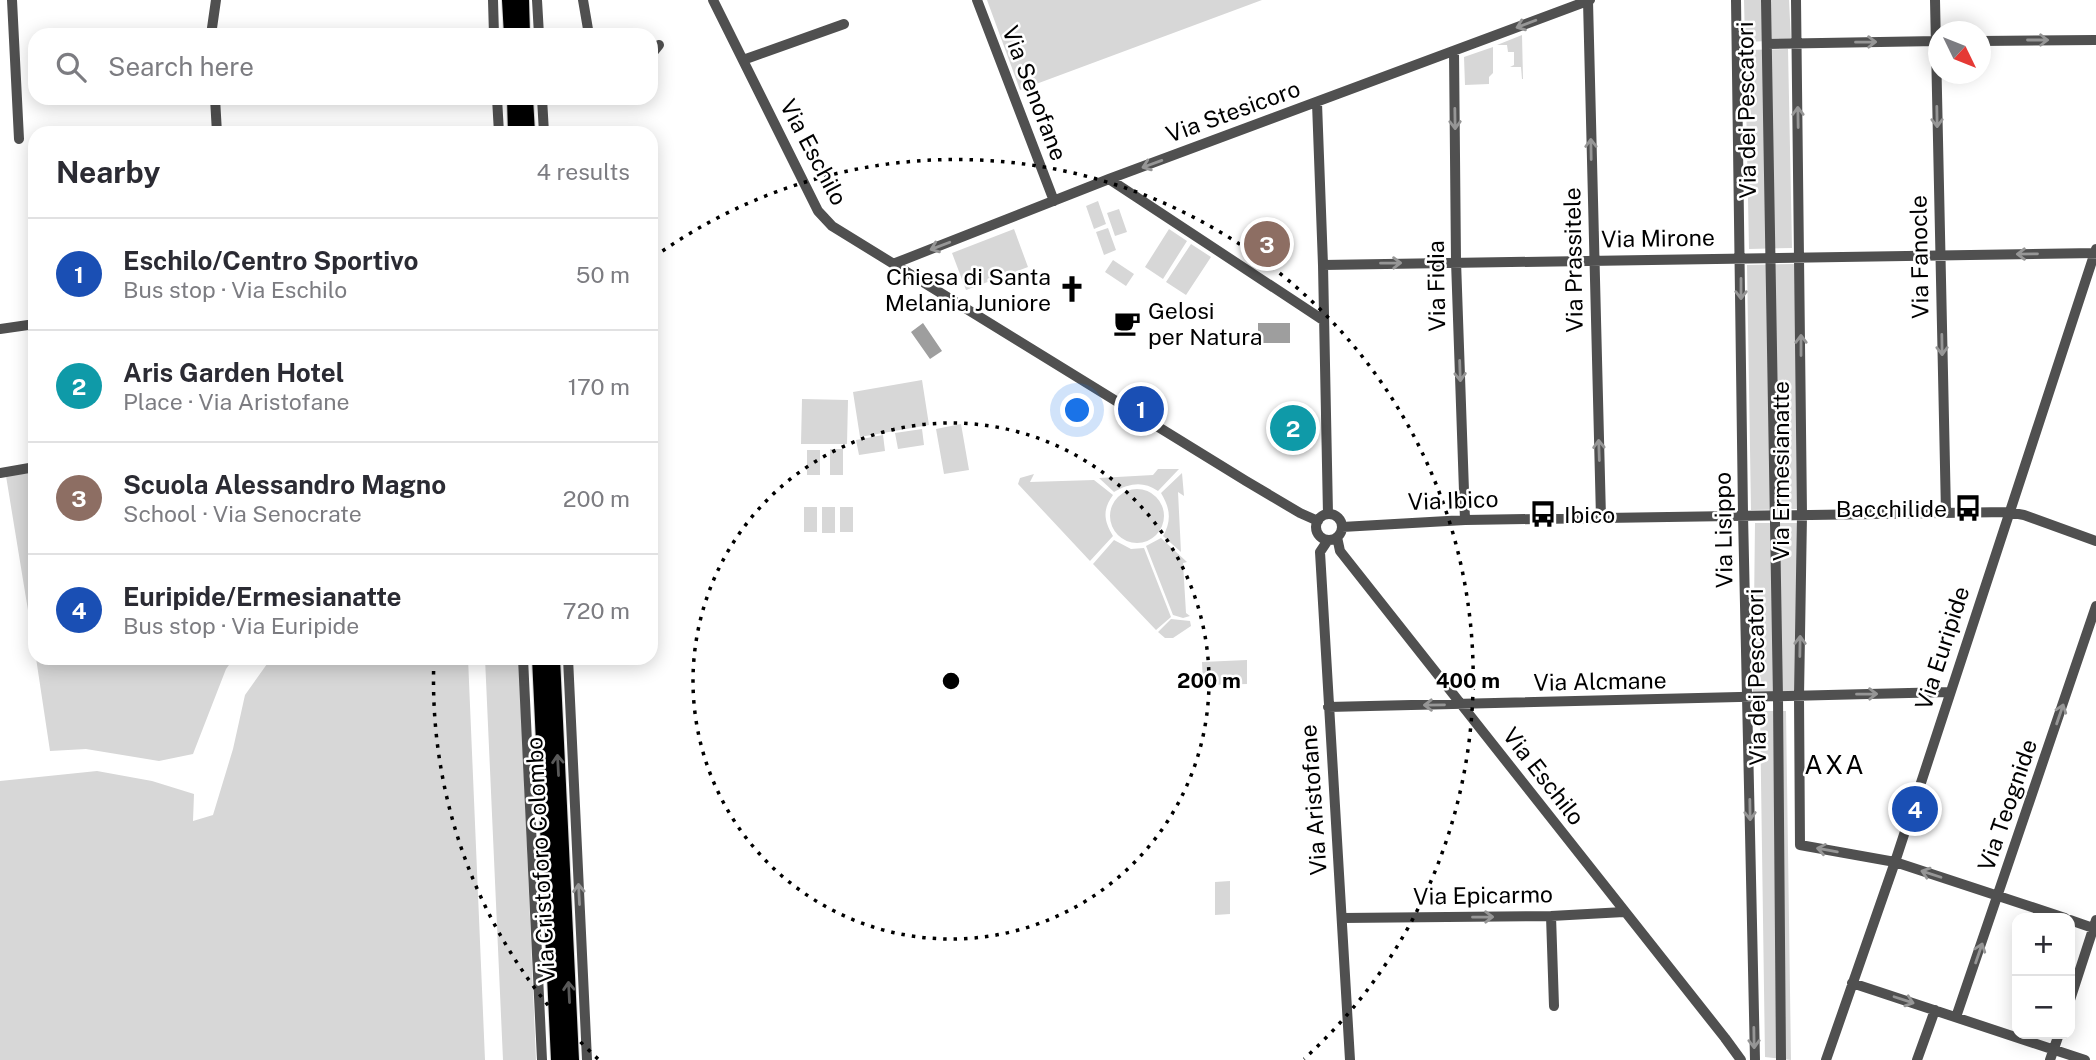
<!DOCTYPE html>
<html lang="en">
<head>
<meta charset="utf-8">
<style>
	:root { --surface:#fff; --page:#f7f7f7; --text:#2b2b33; --muted:#7c7c81; --line:#e1e1e2; --accent:#7c3aed }
	body { margin:0; font-family:"Public Sans",sans-serif; background:var(--page); color:var(--text) }
	.controls { position:absolute; right:21px; bottom:21px; display:grid; overflow:hidden; border-radius:14px; box-shadow:0 4px 18px #0003 }
	.controls button { width:63px; height:63px; display:grid; place-items:center; padding:0; border:0; border-bottom:2px solid var(--line); background:var(--surface); color:var(--text); font:35px sans-serif }
	.compass { position:absolute; left:1928px; top:21px; width:63px; height:63px; border-radius:50%; background:var(--surface); box-shadow:0 4px 18px #0003; rotate:133deg }
	.you { position:absolute; left:1078px; top:411px; width:24px; height:24px; margin:-18px; border:5px solid #fff; border-radius:50%; background:#1a73e8; box-shadow:0 0 0 10px #1a73e833 }
	.badge { display:grid; place-items:center; width:46px; height:46px; border-radius:50%; background:var(--accent); color:#fff; font-size:23px; font-weight:700 }
	.pin { position:absolute; translate:-50% -50%; border:4px solid #fff; box-shadow:0 2px 7px #0006 }
	.list { margin:0; padding:0; list-style:none }
	h2 { display:flex; justify-content:space-between; align-items:center; height:91px; margin:0; padding:0 28px; font-size:30px }
	h2 small { font-size:23px; font-weight:400; color:var(--muted) }
	.list li { display:grid; grid-template-columns:46px 1fr auto; gap:21px; align-items:center; box-sizing:border-box; height:112px; padding:0 28px; border-top:2px solid var(--line) }
	.list b { display:block; font-size:26px; white-space:nowrap }
	.list p { margin:0; font-size:23px; white-space:nowrap; color:var(--muted) }
	.list em { font-size:23px; font-style:normal; color:var(--muted) }
	.icon { flex:none; width:38px; height:38px; fill:none; stroke:currentColor; stroke-width:2; stroke-linecap:round; stroke-linejoin:round }
	.map { position:relative; flex:none; width:2096px; height:1060px; overflow:hidden }
	.search { position:absolute; background:var(--surface); box-shadow:0 4px 18px #0003; left:28px; top:28px; width:630px; height:77px; display:flex; align-items:center; gap:18px; box-sizing:border-box; padding:0 24px; border-radius:21px; color:var(--muted); font-size:26px }
	.panel { position:absolute; background:var(--surface); box-shadow:0 4px 18px #0003; left:28px; top:126px; width:630px; height:539px; border-radius:21px }
	.map>svg:first-child { display:block }
	.green { fill:#d7d7d7 }
	.water { fill:#9e9e9e }
	.lines { fill:none; stroke-linecap:round; stroke-linejoin:round }
	.major-casing { stroke:#dbdbdb; stroke-width:16 }
	.minor { stroke:#505050; stroke-width:10 }
	.major { stroke:#000; stroke-width:14 }
	.oneway { stroke:#969696 }
	.oneway2 { stroke:#595959 }
	.ring { fill:none; stroke:#000; stroke-width:3.5; stroke-dasharray:3.5 7 }
	.labels { text-anchor:middle; dominant-baseline:central; stroke-width:5; stroke-linejoin:round; paint-order:stroke }
	.street-label { font-size:23px; fill:#000; stroke:#fff }
	.poi-label { font-size:23px; fill:#000; stroke:#fff; text-anchor:end }
	.quarter-label { font-size:26px; letter-spacing:2px; fill:#000; stroke:#fff }
	.centre { fill:#000; stroke:#fff; stroke-width:3.5 }
	.ring-label { font-size:21px; text-anchor:middle; font-weight:bold; fill:#000; stroke:#fff; stroke-width:5; stroke-linejoin:round; paint-order:stroke }
</style>
</head>
<body>
<div class="map">
<svg width="2096" height="1060" viewBox="0 0 2096 1060">
	<rect width="100%" height="100%" fill="#fff"/>
	<path class="green" d="M987 0H1262L1020 90Z
		M1744 0H1789L1791 40 1745 42Z
		M1522 35 1523 79H1522L1521 67H1510L1514 65V52H1508L1507 45H1497Z
		M1493 47V73L1489 77V84L1465 85 1464 57Z
		M1788 49 1792 248 1749 249 1745 50Z
		M1098 201 1106 224 1094 229 1086 206Z
		M1119 209 1127 232 1115 236 1107 213Z
		M1108 228 1116 250 1104 255 1096 232Z
		M1014 229 1028 267 966 290 952 253Z
		M1169 229 1187 241 1163 279 1145 267Z
		M1191 244 1211 257 1186 295 1166 282Z
		M1113 260 1134 274 1126 286 1105 272Z
		M1795 264 1799 509 1751 510 1747 265Z
		M922 380 929 425 860 437 853 392Z
		M802 399 848 400 847 444H801Z
		M961 424 969 470 944 474 936 429Z
		M922 429 924 445 898 449 895 433Z
		M883 435 885 451 859 455 856 440Z
		M830 449H843V475H830Z
		M807 450H820V475H807Z
		M1158 469H1179L1158 491C1143 481 1130 483 1114 492L1099 478 1153 475Z
		M35 472V653L6 476Z
		M1182 473 1184 496 1178 492 1181 552 1163 536C1172 520 1170 508 1161 493Z
		M1034 474 1030 482 1094 480 1113 495C1102 510 1104 521 1113 536L1090 561 1018 484 1020 478Z
		M1110 516a27 27 0 1 1 54 0a27 27 0 1 1-54 0Z
		M804 507H817V532H804Z
		M822 507H835V533H822Z
		M840 507H853V532H840Z
		M1755 523H1797L1796 692H1753Z
		M1161 538 1187 562 1183 563 1186 613 1190 616 1183 618 1173 615 1146 546Z
		M1114 540 1131 549 1144 548 1171 617 1156 630 1093 564Z
		M1171 619 1190 621 1191 626 1173 638H1165L1158 632Z
		M36 658H234L226 669 193 754 159 761 86 749 50 751Z
		M276 658H468L485 1060H0V781L97 771 152 781 194 794 193 821 213 815 233 749 245 695 267 664Z
		M485 658H519L536 1060H503Z
		M1247 660V684L1203 685 1202 662Z
		M1760 711H1786L1791 1060 1765 1057Z
		M1230 881V914L1215 915V882Z"/>
	<path class="water" d="M923 323 942 351 930 359 911 332Z
		M1258 323H1290V343H1258Z"/>
	<g class="lines">
		<defs>
			<path id="major" d="M509 0 511 35
				M522 0 523 35
				M514 98 515 133
				M526 98 528 133
				M539 658 558 1060
				M553 658 572 1060"/>
		</defs>
		<use href="#major" class="major-casing"/>
		<path class="minor" d="M12 0 19 139
			M493 0 494 35
			M537 0 539 35
			M583 0 589 35
			M713 0 818 211 832 226 1246 481 1300 513 1318 521
			M977 0 1054 201
			M1736 0 1743 514 1755 1060
			M1766 0 1778 698 1781 1060
			M1796 0 1802 515 1799 696 1800 845 1895 862 2065 918
			M1935 0 1946 513
			M1588 1 1601 518
			M211 35 216 0
			M1980 41 2096 40
			M1767 44 1938 41
			M1454 51 1456 261 1465 520
			M651 55 659 45
			M743 60 844 24
			M215 98 217 133
			M497 98 499 133
			M542 98 544 133
			M1317 103 1323 265 1328 514
			M1109 179 1323 320
			M893 264 1109 179 1590 0
			M1323 265 2096 253
			M0 329 35 324
			M0 473 35 467
			M1316 527a13 13 0 1 1 26 0a13 13 0 1 1-26 0Z
			M1342 527 1465 520 2008 512 2024 515 2096 541
			M1337 537 1340 551 1725 1038 1741 1060
			M1328 540 1320 552 1350 1060
			M523 658 542 1060
			M568 658 587 1060
			M1328 707 1949 692
			M1551 916 1554 1006
			M1342 918 1551 916 1624 912
			M2070 920 2096 929
			M1852 983 2085 1060
			M2070 1000 2096 920
			M1956 1017 2096 606
			M1826 1060 1895 862 2096 249
			M1917 1060 1935 1010
			M2050 1060 2059 1034"/>
		<use href="#major" class="major"/>
	</g>
	<defs><path id="oneway-shaft" d="M-6 0H5M1.5-3L5.5 0L1.5 3" fill="none" stroke-width="1.6" stroke-linecap="round" stroke-linejoin="round" transform="scale(1.75)"/></defs>
	<g class="oneway">
		<use href="#oneway-shaft" transform="translate(1526 24) rotate(159)"/>
		<use href="#oneway-shaft" transform="translate(2038 40)"/>
		<use href="#oneway-shaft" transform="translate(1866 42) rotate(-1)"/>
		<use href="#oneway-shaft" transform="translate(1798 117) rotate(-91)"/>
		<use href="#oneway-shaft" transform="translate(1937 117) rotate(89)"/>
		<use href="#oneway-shaft" transform="translate(1455 119) rotate(89)"/>
		<use href="#oneway-shaft" transform="translate(1591 149) rotate(-91)"/>
		<use href="#oneway-shaft" transform="translate(1152 164) rotate(160)"/>
		<use href="#oneway-shaft" transform="translate(940 246) rotate(159)"/>
		<use href="#oneway-shaft" transform="translate(2027 254) rotate(179)"/>
		<use href="#oneway-shaft" transform="translate(1391 263) rotate(-1)"/>
		<use href="#oneway-shaft" transform="translate(1741 289) rotate(90)"/>
		<use href="#oneway-shaft" transform="translate(1801 345) rotate(-90)"/>
		<use href="#oneway-shaft" transform="translate(1942 345) rotate(89)"/>
		<use href="#oneway-shaft" transform="translate(1460 371) rotate(88)"/>
		<use href="#oneway-shaft" transform="translate(1599 450) rotate(-92)"/>
		<use href="#oneway-shaft" transform="translate(1800 646) rotate(-89)"/>
		<use href="#oneway-shaft" transform="translate(1867 694) rotate(-1)"/>
		<use href="#oneway-shaft" transform="translate(1434 705) rotate(179)"/>
		<use href="#oneway-shaft" transform="translate(2060 714) rotate(-71)"/>
		<use href="#oneway-shaft" transform="translate(1750 810) rotate(89)"/>
		<use href="#oneway-shaft" transform="translate(1827 850) rotate(-170)"/>
		<use href="#oneway-shaft" transform="translate(1931 874) rotate(-162)"/>
		<use href="#oneway-shaft" transform="translate(579 894) rotate(-93)"/>
		<use href="#oneway-shaft" transform="translate(1483 917) rotate(-1)"/>
		<use href="#oneway-shaft" transform="translate(1979 953) rotate(-71)"/>
		<use href="#oneway-shaft" transform="translate(1904 1000) rotate(18)"/>
		<use href="#oneway-shaft" transform="translate(1754 1038) rotate(89)"/>
	</g>
	<g class="oneway2">
		<use href="#oneway-shaft" transform="translate(558 765) rotate(-93)"/>
		<use href="#oneway-shaft" transform="translate(569 992) rotate(-93)"/>
	</g>
	<g class="ring">
		<circle cx="951" cy="681" r="258"/>
		<path d="M598 1059A517 517 0 0 1 434 658M654 257A517 517 0 0 1 1304 1059"/>
	</g>
	<defs>
		<symbol id="church-bare" viewBox="-9 -9 18 18"><path d="M-1.2-6h2.4v3.5h3.3v2.4h-3.3V6h-2.4V-.1h-3.3v-2.4h3.3Z" fill="#000" stroke="#fff" stroke-width="2.5" paint-order="stroke"/></symbol>
		<symbol id="cafe-bare" viewBox="-9 -9 18 18"><path d="M-5.5-4.5H6V0H3Q3 3.5 0 3.5H-2.5Q-5.5 3.5-5.5 0ZM3-3.2v2h1.7v-2ZM-6 4.5H4V6H-6Z" fill="#000" stroke="#fff" stroke-width="2.5" paint-order="stroke"/></symbol>
		<symbol id="bus-bare" viewBox="-9 -9 18 18"><path d="M-5-6H5V4H4V6H2V4H-2V6H-4V4H-5ZM-3.5-4V0h7V-4ZM-3.5 1.2v1.5H-2V1.2ZM2 1.2v1.5H3.5V1.2Z" fill="#000" stroke="#fff" stroke-width="2.5" paint-order="stroke"/></symbol>
	</defs>
	<g fill-rule="evenodd">
		<use href="#church-bare" x="1053" y="270" width="38" height="38"/>
		<use href="#cafe-bare" x="1108" y="304" width="38" height="38"/>
		<use href="#bus-bare" x="1949" y="489" width="38" height="38"/>
		<use href="#bus-bare" x="1524" y="495" width="38" height="38"/>
	</g>
	<g class="labels">
		<g class="street-label">
			<text transform="translate(1035 93) rotate(69)">Via Senofane</text>
			<text transform="translate(1746 110) rotate(-91)">Via dei Pescatori</text>
			<text transform="translate(1233 111) rotate(-20)">Via Stesicoro</text>
			<text transform="translate(814 152) rotate(62)">Via Eschilo</text>
			<text transform="translate(1658 238) rotate(-1)">Via Mirone</text>
			<text transform="translate(1919 257) rotate(-91)">Via Fanocle</text>
			<text transform="translate(1573 260) rotate(-91)">Via Prassitele</text>
			<text transform="translate(1436 286) rotate(-91)">Via Fidia</text>
			<text transform="translate(1780 471) rotate(-90)">Via Ermesianatte</text>
			<text transform="translate(1453 500) rotate(-2)">Via Ibico</text>
			<text transform="translate(1723 530) rotate(-91)">Via Lisippo</text>
			<text transform="translate(1942 648) rotate(-72)">Via Euripide</text>
			<text transform="translate(1756 677) rotate(-91)">Via dei Pescatori</text>
			<text transform="translate(1600 681) rotate(-1)">Via Alcmane</text>
			<text transform="translate(1544 776) rotate(52)">Via Eschilo</text>
			<text transform="translate(1313 800) rotate(-94)">Via Aristofane</text>
			<text transform="translate(2007 805) rotate(-71)">Via Teognide</text>
			<text transform="translate(540 860) rotate(-93)">Via Cristoforo Colombo</text>
			<text transform="translate(1483 895) rotate(-1)">Via Epicarmo</text>
		</g>
		<g class="poi-label">
			<text x="1051" y="276">Chiesa di Santa<tspan x="1051" dy="26">Melania Juniore</tspan></text>
			<text x="1148" y="310" text-anchor="start">Gelosi<tspan x="1148" dy="26">per Natura</tspan></text>
			<text x="1947" y="508">Bacchilide</text>
			<text x="1564" y="514" text-anchor="start">Ibico</text>
		</g>
		<g class="quarter-label">
			<text x="1835" y="764">AXA</text>
		</g>
	</g>
	<circle cx="951" cy="681" r="10" class="centre"/>
	<g class="ring-label">
		<text x="1209" y="688">200 m</text>
		<text x="1468" y="688">400 m</text>
	</g>
</svg>
<div class="controls">
<button>+</button>
<button>−</button>
</div>
<svg class="compass" viewBox="-18 -18 36 36"><path d="M0-13l5 13h-10z" fill="#e53935"/><path d="M0 13l5-13h-10z" fill="#7c7c81"/></svg>
<div class="you"></div>
<div class="pin badge" style="left:1141px;top:409px;background:#1a4fb4">1</div>
<div class="pin badge" style="left:1293px;top:428px;background:#0f9aa8">2</div>
<div class="pin badge" style="left:1267px;top:244px;background:#8d6e63">3</div>
<div class="pin badge" style="left:1915px;top:809px;background:#1a4fb4">4</div>
<div class="search"><svg class="icon" aria-label="search" viewBox="0 0 24 24"><circle cx="10" cy="10" r="6"/><path d="M15 15l6 6"/></svg>Search here</div>
<section class="panel">
<h2>Nearby<small>4 results</small></h2>
<ul class="list">
<li><span class="badge" style="background:#1a4fb4">1</span><div><b>Eschilo/Centro Sportivo</b><p>Bus stop · Via Eschilo</p></div><em>50 m</em></li>
<li><span class="badge" style="background:#0f9aa8">2</span><div><b>Aris Garden Hotel</b><p>Place · Via Aristofane</p></div><em>170 m</em></li>
<li><span class="badge" style="background:#8d6e63">3</span><div><b>Scuola Alessandro Magno</b><p>School · Via Senocrate</p></div><em>200 m</em></li>
<li><span class="badge" style="background:#1a4fb4">4</span><div><b>Euripide/Ermesianatte</b><p>Bus stop · Via Euripide</p></div><em>720 m</em></li>
</ul>
</section>
</div>
</body>
</html>
